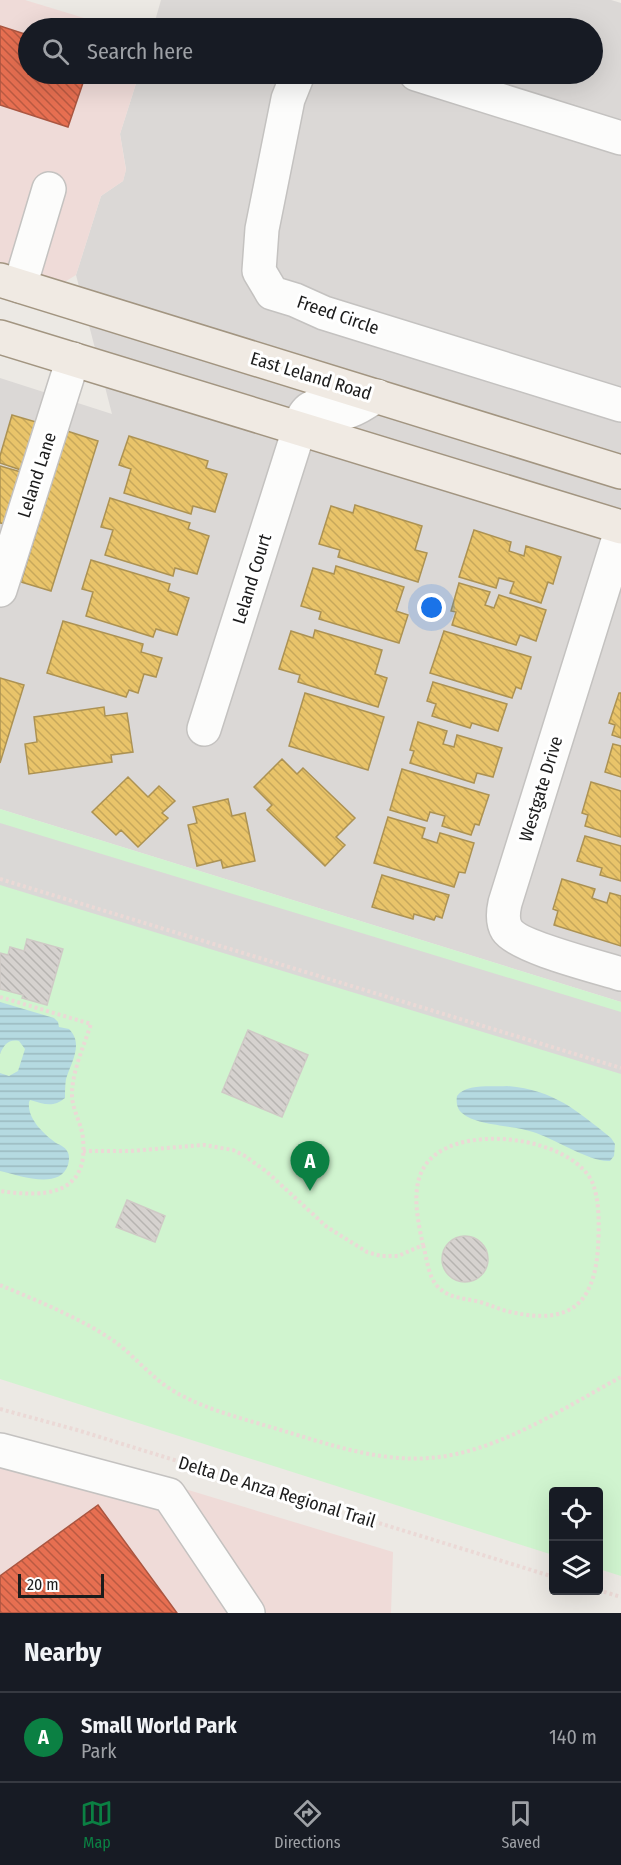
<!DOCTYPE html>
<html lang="en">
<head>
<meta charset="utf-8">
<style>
	:root { --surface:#171b24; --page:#242831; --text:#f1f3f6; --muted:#9ea1a6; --line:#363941; --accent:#0b8043 }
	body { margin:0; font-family:"Fira Sans Condensed",sans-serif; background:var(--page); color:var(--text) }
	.controls { position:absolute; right:18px; bottom:18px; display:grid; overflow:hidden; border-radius:6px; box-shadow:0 6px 24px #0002 }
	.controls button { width:54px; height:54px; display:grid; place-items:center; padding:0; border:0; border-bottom:2px solid var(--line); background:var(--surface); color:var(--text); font:30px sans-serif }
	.scale { position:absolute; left:18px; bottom:15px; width:86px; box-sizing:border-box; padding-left:6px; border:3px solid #1c1c1c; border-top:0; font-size:16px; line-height:21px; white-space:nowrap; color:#1c1c1c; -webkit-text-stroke:4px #fff; paint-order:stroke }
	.you { position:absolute; left:432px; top:608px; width:21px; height:21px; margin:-15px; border:4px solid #fff; border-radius:50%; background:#1a73e8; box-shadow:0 0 0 9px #1a73e833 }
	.badge { display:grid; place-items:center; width:39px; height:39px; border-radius:50%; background:var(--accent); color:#fff; font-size:20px; font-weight:700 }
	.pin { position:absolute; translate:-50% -50px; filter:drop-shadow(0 2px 3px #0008) }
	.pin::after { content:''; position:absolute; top:32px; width:21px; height:18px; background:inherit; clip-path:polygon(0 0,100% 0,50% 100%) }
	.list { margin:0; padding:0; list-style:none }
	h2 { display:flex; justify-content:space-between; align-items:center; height:78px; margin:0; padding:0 24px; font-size:26px }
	h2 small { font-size:20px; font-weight:400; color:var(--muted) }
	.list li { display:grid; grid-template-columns:39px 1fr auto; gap:18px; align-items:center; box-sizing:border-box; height:90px; padding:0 24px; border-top:2px solid var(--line) }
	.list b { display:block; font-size:22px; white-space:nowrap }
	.list p { margin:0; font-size:20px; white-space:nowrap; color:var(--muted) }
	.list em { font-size:20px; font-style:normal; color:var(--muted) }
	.icon { flex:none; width:33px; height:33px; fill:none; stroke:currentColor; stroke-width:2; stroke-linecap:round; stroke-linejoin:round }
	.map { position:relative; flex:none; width:621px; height:1613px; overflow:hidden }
	.search { position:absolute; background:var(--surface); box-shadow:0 6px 24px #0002; left:18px; right:18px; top:18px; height:66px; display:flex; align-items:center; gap:15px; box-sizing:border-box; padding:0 21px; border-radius:33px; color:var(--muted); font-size:22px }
	.sheet { height:168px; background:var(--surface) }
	nav { display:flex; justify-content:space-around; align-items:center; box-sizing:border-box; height:84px; border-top:2px solid var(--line); background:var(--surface); font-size:16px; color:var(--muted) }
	nav a { display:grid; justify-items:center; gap:3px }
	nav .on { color:var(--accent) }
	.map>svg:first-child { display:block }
	.residential { fill:#dbd8d6 }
	.commercial { fill:#efdbd8 }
	.park { fill:#d0f4cf }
	.parking { fill:#dad8d6 }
	.water { fill:url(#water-rules) }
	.homes { fill:url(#homes-back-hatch); stroke:#ac9253; stroke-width:1.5 }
	.shops { fill:url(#shops-back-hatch); stroke:#aa5641; stroke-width:1.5 }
	.building { fill:url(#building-back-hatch); stroke:#cfcac6; stroke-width:1.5 }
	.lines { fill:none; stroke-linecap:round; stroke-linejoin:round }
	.minor-casing { stroke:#c4c2c0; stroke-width:36 }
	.major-casing { stroke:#a29581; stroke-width:36 }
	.path { stroke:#ebd9d6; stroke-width:4; stroke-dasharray:3 3; stroke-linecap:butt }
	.minor { stroke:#fcfcfb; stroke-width:33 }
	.major { stroke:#f0eae3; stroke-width:33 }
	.labels { text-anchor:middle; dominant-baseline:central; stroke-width:6; stroke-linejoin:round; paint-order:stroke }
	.street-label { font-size:18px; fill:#1c1c1c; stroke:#fff }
</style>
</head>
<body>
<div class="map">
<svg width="621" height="1613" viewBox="0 0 621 1613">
	<defs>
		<pattern id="water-rules" width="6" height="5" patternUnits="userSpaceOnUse" patternTransform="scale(1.5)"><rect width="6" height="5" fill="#b5dae1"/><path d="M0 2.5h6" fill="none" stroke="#9bbac0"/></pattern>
		<pattern id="homes-back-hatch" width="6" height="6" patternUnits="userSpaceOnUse" patternTransform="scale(1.5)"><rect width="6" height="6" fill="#e9c46a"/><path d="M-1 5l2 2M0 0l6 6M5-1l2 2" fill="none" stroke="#c7a85b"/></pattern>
		<pattern id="shops-back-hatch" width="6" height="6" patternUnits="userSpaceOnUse" patternTransform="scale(1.5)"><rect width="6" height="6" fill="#e76f51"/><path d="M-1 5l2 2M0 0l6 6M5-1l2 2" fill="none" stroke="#ba5a42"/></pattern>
		<pattern id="building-back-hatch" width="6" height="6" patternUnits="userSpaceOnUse" patternTransform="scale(1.5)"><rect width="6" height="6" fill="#d6d2cf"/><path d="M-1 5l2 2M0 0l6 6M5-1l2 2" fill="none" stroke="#b7b4b1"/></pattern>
	</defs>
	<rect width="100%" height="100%" fill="#ece9e4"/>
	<path class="residential" d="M161 0H611L621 3V1002L0 809V378L112 414 76 275 101 196 123 181 126 169 120 134 139 74H592V28H153Z"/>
	<path class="commercial" d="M0 0H25L117 28H28V74H139L120 134 126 170 123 181 101 196 76 275 58 286 0 269Z
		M0 1433 393 1552 391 1613H0Z"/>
	<path class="park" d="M0 809 621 1002V1576L599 1569 598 1492H554L553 1555 0 1379Z"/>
	<path class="parking" d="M0 823 621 1012V1074L0 885Z"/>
	<path class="water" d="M0 1002 54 1018 58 1022 59 1027 69 1029C84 1044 71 1062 66 1079 65 1085 65 1092 65 1098 53 1108 44 1104 30 1100L29 1102C27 1119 44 1134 56 1143 60 1145 65 1147 67 1151 70 1155 69 1161 68 1165 59 1191 19 1175 0 1171V1073L9 1076 18 1071 25 1049 19 1041C8 1039 4 1045 0 1054Z
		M507 1086C554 1090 576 1110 611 1138L615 1144 614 1156 610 1161C592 1163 553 1138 533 1132 514 1125 476 1126 462 1113 457 1109 456 1102 457 1096 466 1083 492 1087 507 1086Z"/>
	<path class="homes" d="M12 415 36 422 21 470 0 463V456Z
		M67 431 98 441 51 591 21 582Z
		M129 436 208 461 206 468 227 474 215 512 193 506 191 514 124 493 131 469 119 465Z
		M0 466 21 472 5 524 0 523Z
		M110 498 190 523 188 529 209 536 197 574 175 568 173 576 105 555 113 530 101 527Z
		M355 505 422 526 415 550 427 553 418 582 338 557 340 550 319 544 331 506 353 513Z
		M474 530 511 542 509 551 524 556 526 546 561 557 553 584 548 582 541 603 510 593 514 582 499 578 496 588 459 577Z
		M91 560 170 584 168 591 189 598 177 635 156 629 153 637 86 616 93 592 82 589Z
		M336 566 404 587 396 611 408 615 399 643 319 619 321 612 301 606 313 568 334 574Z
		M459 583 490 592 485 605 494 608 499 595 546 610 536 641 520 635 516 645 452 625 456 612 451 611Z
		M63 621 143 644 141 652 162 658 156 677 144 674 138 693 129 690 126 697 47 673Z
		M315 630 382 650 375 674 387 678 378 707 298 682 300 675 279 669 291 631 313 638Z
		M444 631 531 657 521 689 516 687 512 698 430 673Z
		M0 678 24 685 0 763Z
		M433 682 507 704 498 731 472 723 470 728 432 716 436 704 427 701Z
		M305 693 384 717 368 770 289 746Z
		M619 693H621V738L612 735 615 725 609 723Z
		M104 707 105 716 127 713 133 752 111 755 112 762 29 774 25 744 37 742 34 717Z
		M418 722 447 731 443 744 454 747 457 735 502 748 493 777 477 773 474 783 410 763 414 751 410 750Z
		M613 744 621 746V777L605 772Z
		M282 759 297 774 303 768 355 818 336 837 345 845 325 866 267 810 272 805 254 787Z
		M402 769 489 795 479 825 475 824 471 835 442 826 445 816 430 812 427 821 390 810Z
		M128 777 148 797 159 786 175 801 162 813 168 818 138 847 121 830 116 835 92 812Z
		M591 782 621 791V837L585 826 588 815 582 813Z
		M228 799 232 816 245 813 255 861 223 868 221 860 197 866 188 825 197 823 193 807Z
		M388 817 425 828 422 838 437 843 440 833 474 843 465 873 459 872 454 887 374 863Z
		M585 836 621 846V881L600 875 602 868 577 861Z
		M382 875 449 895 442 918 436 916 434 920 414 914 413 919 372 907Z
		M562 879 595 889 592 898 607 903 610 893 621 896V946L554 925 558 911 553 909Z"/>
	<path class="shops" d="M0 26 28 35V74H86L68 127 0 105Z
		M98 1505 177 1613H0V1576Z"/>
	<path class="building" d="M27 939 63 949 47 1005 22 998 23 995 0 989V953L8 955 10 947 24 951Z
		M248 1030 308 1055 282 1117 222 1092Z
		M127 1200 165 1216 155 1242 116 1227Z
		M442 1259a23 23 0 1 1 46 0a23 23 0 1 1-46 0Z"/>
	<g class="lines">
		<defs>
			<path id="minor" d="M298 74 288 99 262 229 259 271 272 293 295 300 324 313 621 405
				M416 74 621 138
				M20 286 49 189
				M621 531 505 903C503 912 502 922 507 930 518 947 599 967 621 974
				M0 590 73 359
				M204 729 303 417C316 394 329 416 346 412 357 410 367 401 377 396
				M0 1450 169 1495 248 1613"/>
			<path id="major" d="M0 280 621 472
				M0 337 621 527"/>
		</defs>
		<use href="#minor" class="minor-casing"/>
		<use href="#major" class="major-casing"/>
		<path class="path" d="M0 879 621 1068
			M0 997 91 1024C84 1046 72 1071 72 1095 72 1110 82 1124 83 1139 89 1197 42 1197 0 1191
			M83 1151H130L204 1145 233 1150 245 1156 267 1172 327 1227 367 1252 381 1256H398L423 1245C418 1222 411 1190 423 1169 450 1119 574 1136 593 1184 600 1203 599 1228 598 1248 594 1306 568 1325 511 1312 500 1310 491 1305 480 1302 465 1298 450 1299 438 1287 428 1277 427 1258 423 1245
			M0 1285C38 1301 80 1318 114 1341 136 1357 153 1380 177 1393 209 1411 248 1420 284 1431 331 1445 380 1462 430 1458 496 1453 564 1408 621 1377
			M0 1409 77 1430 554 1577
			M598 1590 621 1597"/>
		<use href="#minor" class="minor"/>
		<use href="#major" class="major"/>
	</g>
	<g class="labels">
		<g class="street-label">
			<text transform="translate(338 315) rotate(19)">Freed Circle</text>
			<text transform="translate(311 376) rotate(17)">East Leland Road</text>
			<text transform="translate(37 475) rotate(-72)">Leland Lane</text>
			<text transform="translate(252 579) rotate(-73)">Leland Court</text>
			<text transform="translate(541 789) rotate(-73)">Westgate Drive</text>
			<text transform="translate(277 1492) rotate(17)">Delta De Anza Regional Trail</text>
		</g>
	</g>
</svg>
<div class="controls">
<button><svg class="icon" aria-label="locate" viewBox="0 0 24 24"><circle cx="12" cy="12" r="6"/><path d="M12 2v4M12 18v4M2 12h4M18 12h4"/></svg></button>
<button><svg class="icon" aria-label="layers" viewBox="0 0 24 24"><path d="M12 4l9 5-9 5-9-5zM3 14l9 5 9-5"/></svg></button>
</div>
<div class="scale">20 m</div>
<div class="you"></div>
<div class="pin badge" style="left:310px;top:1191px">A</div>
<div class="search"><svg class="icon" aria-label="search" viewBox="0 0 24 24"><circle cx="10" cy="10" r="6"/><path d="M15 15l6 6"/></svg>Search here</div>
</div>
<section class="sheet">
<h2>Nearby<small></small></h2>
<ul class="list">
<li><span class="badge">A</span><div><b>Small World Park</b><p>Park</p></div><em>140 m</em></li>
</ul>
</section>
<nav>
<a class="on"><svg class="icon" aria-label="map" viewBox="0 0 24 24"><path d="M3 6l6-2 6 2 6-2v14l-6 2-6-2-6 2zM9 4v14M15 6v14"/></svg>Map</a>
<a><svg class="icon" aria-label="directions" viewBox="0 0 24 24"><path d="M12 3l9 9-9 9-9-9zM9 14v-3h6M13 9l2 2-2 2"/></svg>Directions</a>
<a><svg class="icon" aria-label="saved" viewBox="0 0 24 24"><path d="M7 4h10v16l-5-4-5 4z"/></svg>Saved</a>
</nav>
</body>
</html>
